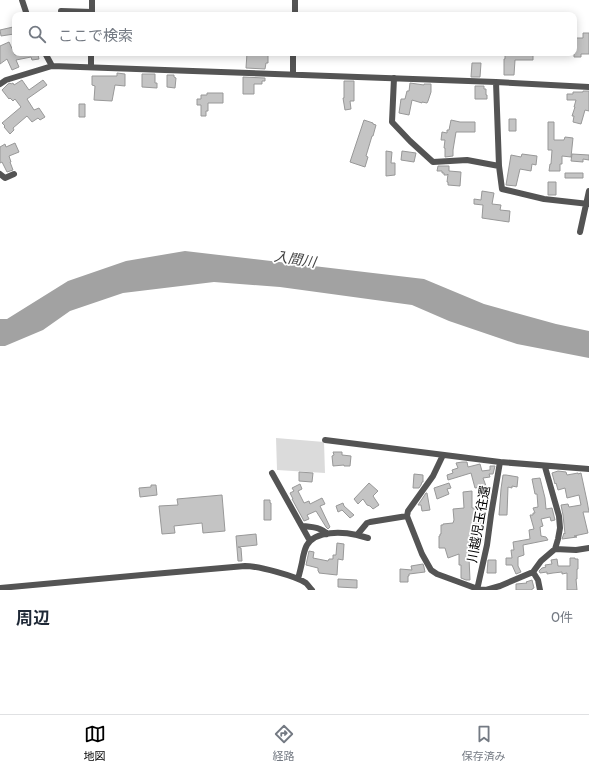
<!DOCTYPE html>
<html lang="ja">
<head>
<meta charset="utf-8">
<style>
	:root { --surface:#fff; --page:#f6f6f7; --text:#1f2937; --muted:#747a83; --line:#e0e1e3; --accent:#000 }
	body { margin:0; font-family:Cabin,"Noto Sans JP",sans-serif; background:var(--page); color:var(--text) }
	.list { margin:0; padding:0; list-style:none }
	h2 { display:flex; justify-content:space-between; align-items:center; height:52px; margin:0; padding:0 16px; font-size:17px }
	h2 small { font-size:13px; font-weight:400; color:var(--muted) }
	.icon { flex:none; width:22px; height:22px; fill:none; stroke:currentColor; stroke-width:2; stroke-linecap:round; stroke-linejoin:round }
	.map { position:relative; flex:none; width:589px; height:590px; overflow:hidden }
	.search { position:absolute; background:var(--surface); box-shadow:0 2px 10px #0003; left:12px; right:12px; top:12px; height:44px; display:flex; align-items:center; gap:10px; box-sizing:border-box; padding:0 14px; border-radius:8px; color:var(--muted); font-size:15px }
	.sheet { height:124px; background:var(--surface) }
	nav { display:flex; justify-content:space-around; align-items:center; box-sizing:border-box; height:56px; border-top:1px solid var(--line); background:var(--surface); font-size:11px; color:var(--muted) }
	nav a { display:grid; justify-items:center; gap:2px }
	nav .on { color:var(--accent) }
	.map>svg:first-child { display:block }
	.green { fill:#dbdbdb }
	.water { fill:#a2a2a2 }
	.building { fill:#c4c4c4; stroke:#989898 }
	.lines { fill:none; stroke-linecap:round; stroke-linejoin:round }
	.street { stroke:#545454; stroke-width:6 }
	.labels { text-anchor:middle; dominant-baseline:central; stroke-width:3.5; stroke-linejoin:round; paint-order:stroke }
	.street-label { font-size:13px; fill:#000; stroke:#fff }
	.water-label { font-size:14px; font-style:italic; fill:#434343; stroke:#fff }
</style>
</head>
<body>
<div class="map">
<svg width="589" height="590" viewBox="0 0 589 590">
	<rect width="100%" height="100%" fill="#fff"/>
	<path class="green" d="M276 438 324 442 325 473 277 470Z"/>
	<path class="water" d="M185 251 424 279 484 304 556 324 589 331V358L517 344 449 321 412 305 280 287 214 282 123 293 70 311 43 330 5 346H0V319H7L68 281 126 261Z"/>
	<path class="building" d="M13 27 14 34 1 36 0 30Z
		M583 33H589V54H581V57H574V38H583Z
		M9 42 15 55 24 53H39L40 55H38L39 59 32 60 31 57 16 60 19 67 12 70 7 59 0 64V46Z
		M247 53H268V63H266L265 69 246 68Z
		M505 53H533V60H515L514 75H504V59H505Z
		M472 63H481L480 77H471Z
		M117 73 125 74V86L115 85 112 101 94 100 95 86 92 85V76H117Z
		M142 74H155V83H157V88L142 87Z
		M167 75H174V77L176 78 175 88 167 87Z
		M243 77 265 78V81H262V84H254V94H243Z
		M22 80 29 90 43 80 47 85 27 99 34 110 39 108 45 117 40 120 38 118 32 122 27 116 13 128 14 130 10 134 4 127 5 126 2 123 21 107 15 99 13 101 10 98 9 99 2 90 8 84 10 83 11 84 13 83 14 85Z
		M344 81H354V101H350L351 109 345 110 343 98H344Z
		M410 83 424 85V84H431V92L428 101 427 103 422 102V103L412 100 409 115 399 113 401 99H405L407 91H409Z
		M475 86H484V89H486V95H487V99H475Z
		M583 91H589V111L585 110 581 124 573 122 574 116H572L575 107H574L576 100H567V94H573V92H583Z
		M207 93H223V103H208V111H206V116H201V105H197V99H201V95H207Z
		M79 104H85V117H79Z
		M509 119H516V131H509Z
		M364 120 373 123V124L376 125 373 136H372L366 156 368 157 365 167 350 162Z
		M451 120 460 122H475V132H456L453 150V156L445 157V148H444L445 140H441L442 132 447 133V130H449Z
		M548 122H554V140H564L565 137 573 138 571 157 562 156V164H560V171H549L550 164H551L552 150H548Z
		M15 143 19 152 9 156 11 162H10L13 170 7 172 2 162 0 163V147L5 144 6 147Z
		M386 151 392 152 391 163H395V175L386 176Z
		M402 151 416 153 414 162 401 160Z
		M522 154 537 156 536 165 532 164 531 171 520 169 516 186 506 185 511 155 521 157Z
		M572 154 589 155V160L583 159V162L571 161Z
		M438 166H449V171L461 172 460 186 448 185V182H447L448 174 447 175H444V173H442V171H437Z
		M565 173H583V178H565Z
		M548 182H556V195H548Z
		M482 191 494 193 492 204 501 205 500 210 510 211 509 222 482 218 483 205 474 204V199L481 200Z
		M333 452H342V455L351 456 350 466H344V465L333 466 332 456 334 455Z
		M462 462H467L468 467 480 464 482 471 490 470V466H495L493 474H489L490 477 483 478 486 486 475 488 471 473 448 480 447 475 453 473 452 470 458 468 456 463Z
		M558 471 566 472 567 475 578 473V474L581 473 587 501 589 512H583L588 533 574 536 577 537 562 539 564 533 565 534 563 515 561 505 568 504 569 507 581 505 579 495 567 498 565 488 558 490 556 483 555 484 552 473Z
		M299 472 313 473 312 482 299 481Z
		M414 474 423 475V482H422L421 485 419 488H413Z
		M503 475H506L518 477 517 487 512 486V488L508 487 507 515H499L501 489Z
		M540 478 545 498 546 509 552 508 555 520 551 521 550 517 541 519 543 526 540 527 541 536 546 537 548 540 523 545 524 555 518 557V566L521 572 516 574 512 565H506V558H512L511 550H514L513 542 530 539 529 530 534 529 530 515H533V513H535L533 508 538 507 537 494H535L532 479Z
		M369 483 378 491 373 496 379 505 373 509 370 506 367 505 363 499 358 504 354 499Z
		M449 483 451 488 447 489 449 494 437 499 434 488Z
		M300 484 302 489 298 491 304 503 309 501 310 504 322 498 325 504 320 506 330 527 328 529 326 527 316 511 307 515 309 519 304 521 292 499H293L290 493 294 491 292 488Z
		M151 485H156L157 495 140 497 139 488 151 487Z
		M472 491V508L485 507V523L483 524 484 530H481L482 541H474L475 558H469L470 580H466L461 578V565H459V554L448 558 445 548H439V536H440V534H441V525H443V524L453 523 454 520 453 509 464 508 463 492Z
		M426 493H427L430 510 422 511 421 505H418Z
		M222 495 225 531 203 533 202 523 174 526 175 533 162 534 159 506 178 505 177 499Z
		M264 500H270V503H271V520H264Z
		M343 503 344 506 354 515 350 518 342 510 338 512 336 506Z
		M256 534 257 545 238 547 241 548 242 561H238L236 536Z
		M337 543 344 544 343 560 338 559 337 575 319 573V572L318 571V568L306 565 309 551 314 552 313 558 328 561 329 559H333V555H336Z
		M570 558H575V559H578V569H577V579H576L577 590H567V573L562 574V572L553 573 547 574V572L540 573 539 571 542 568 546 567 545 565 552 564 551 560 557 559 558 566H570Z
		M488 560H496V573H487Z
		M423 564 424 567 425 572 409 574V576H408V582H400V569L412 570 411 566Z
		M338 579 357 580V588L338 587Z
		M532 580 534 588 532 589V590H516V584L527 583 526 582Z"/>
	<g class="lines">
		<path class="street" d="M22 0 27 15
			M61 11 92 12
			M92 14V0
			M295 15V0
			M45 53 52 66
			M91 67V53
			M293 74V53
			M394 78 392 122 410 141 433 162 467 160 499 166
			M496 82 499 166 502 189 544 199 589 204
			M0 84 6 80 52 66 496 82 589 87
			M0 174 5 178 14 174
			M580 232 589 191
			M325 440 500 462 589 469
			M443 455 433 476 408 511 407 516 422 554 431 570 437 574 478 589 486 590 500 586 533 572
			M545 467 559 516 560 528 558 539 555 549
			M272 473 310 541
			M302 526C311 527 321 527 327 534
			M357 535 368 538
			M298 579C300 571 302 564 303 557 304 553 305 548 307 545 316 530 343 532 357 535L367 523 370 522 407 516
			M0 588 142 575 245 566C258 566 296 576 306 583 308 585 310 588 312 590
			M477 590 487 545 491 515 500 462
			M540 590 538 580 533 572 541 561 555 549 576 550 589 548"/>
	</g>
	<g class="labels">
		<g class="street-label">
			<text transform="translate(478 524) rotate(-80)">川越児玉往還</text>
		</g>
		<g class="water-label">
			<text transform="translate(295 259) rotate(9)">入間川</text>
		</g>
	</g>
</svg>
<div class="search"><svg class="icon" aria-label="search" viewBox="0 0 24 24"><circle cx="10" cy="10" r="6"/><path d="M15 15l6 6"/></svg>ここで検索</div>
</div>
<section class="sheet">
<h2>周辺<small>0件</small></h2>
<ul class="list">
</ul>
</section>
<nav>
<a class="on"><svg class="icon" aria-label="map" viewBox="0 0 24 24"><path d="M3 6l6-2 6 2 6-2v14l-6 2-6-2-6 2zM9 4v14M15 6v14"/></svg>地図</a>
<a><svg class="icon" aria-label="directions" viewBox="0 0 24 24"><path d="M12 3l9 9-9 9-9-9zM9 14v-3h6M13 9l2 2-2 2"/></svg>経路</a>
<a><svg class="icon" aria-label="saved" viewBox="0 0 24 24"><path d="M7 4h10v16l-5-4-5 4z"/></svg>保存済み</a>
</nav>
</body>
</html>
